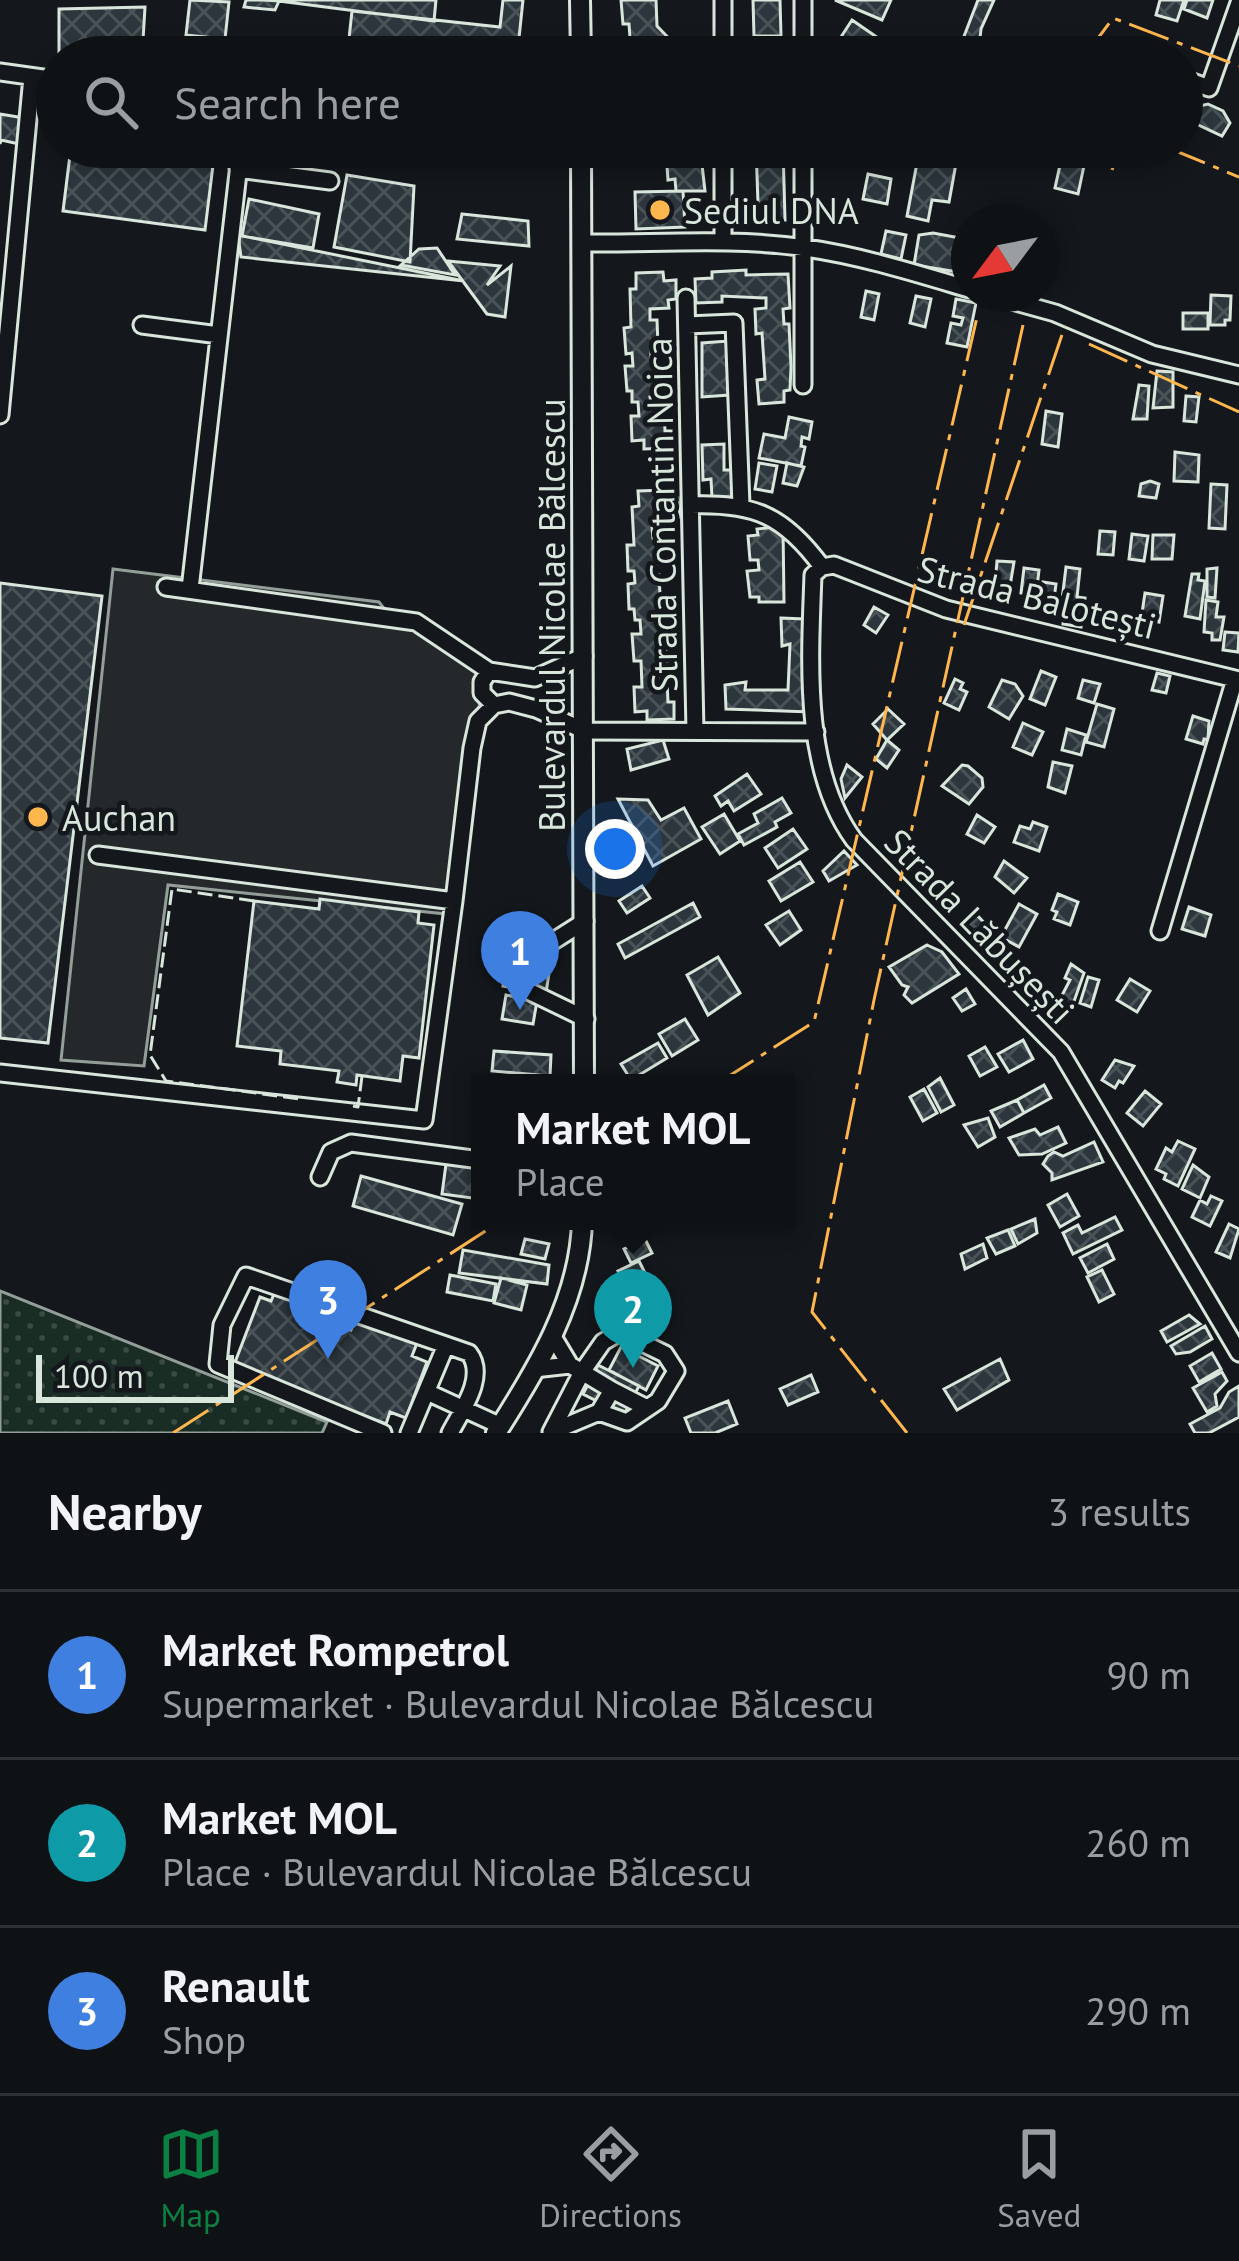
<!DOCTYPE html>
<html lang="en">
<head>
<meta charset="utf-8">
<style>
	:root { --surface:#0f1215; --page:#181b1e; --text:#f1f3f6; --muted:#9b9ea0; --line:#2f3234; --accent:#0b8043 }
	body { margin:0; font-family:"PT Sans",sans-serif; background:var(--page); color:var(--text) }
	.compass { position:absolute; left:951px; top:204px; width:108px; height:108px; border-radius:50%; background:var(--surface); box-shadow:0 6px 18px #0003; rotate:238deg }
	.scale { position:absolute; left:36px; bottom:30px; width:198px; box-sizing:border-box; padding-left:12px; border:6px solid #d8e6dc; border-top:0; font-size:33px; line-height:42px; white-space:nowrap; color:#d8e6dc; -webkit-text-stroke:9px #14181c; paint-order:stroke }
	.you { position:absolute; left:615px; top:849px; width:42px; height:42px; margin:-30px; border:9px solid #fff; border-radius:50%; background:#1a73e8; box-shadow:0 0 0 18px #1a73e833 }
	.badge { display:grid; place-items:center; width:78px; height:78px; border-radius:50%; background:var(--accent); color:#fff; font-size:39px; font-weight:700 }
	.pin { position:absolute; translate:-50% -99px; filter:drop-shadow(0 3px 6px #0008) }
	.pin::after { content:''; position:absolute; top:63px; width:42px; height:36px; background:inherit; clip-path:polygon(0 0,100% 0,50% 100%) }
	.popup { position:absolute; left:471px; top:1074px; width:324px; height:156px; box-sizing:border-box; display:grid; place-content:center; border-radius:0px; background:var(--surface); filter:drop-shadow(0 3px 9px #0005); font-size:39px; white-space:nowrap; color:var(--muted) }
	.popup b { font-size:45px; color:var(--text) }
	.popup::after { content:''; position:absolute; left:50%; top:100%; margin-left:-24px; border:24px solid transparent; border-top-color:var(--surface) }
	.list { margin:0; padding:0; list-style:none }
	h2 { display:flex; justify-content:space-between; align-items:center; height:156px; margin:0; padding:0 48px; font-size:51px }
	h2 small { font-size:39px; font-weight:400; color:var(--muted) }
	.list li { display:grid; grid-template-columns:78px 1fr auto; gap:36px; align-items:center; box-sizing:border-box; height:168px; padding:0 48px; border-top:3px solid var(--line) }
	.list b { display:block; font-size:45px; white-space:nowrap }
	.list p { margin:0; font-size:39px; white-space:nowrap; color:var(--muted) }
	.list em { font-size:39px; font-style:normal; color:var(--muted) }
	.icon { flex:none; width:66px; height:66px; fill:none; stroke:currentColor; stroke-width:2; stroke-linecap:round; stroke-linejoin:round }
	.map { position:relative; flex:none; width:1239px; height:1433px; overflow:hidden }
	.search { position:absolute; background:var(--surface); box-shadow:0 6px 18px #0003; left:36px; right:36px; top:36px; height:132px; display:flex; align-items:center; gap:30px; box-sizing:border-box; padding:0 42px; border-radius:66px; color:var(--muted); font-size:45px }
	.sheet { height:660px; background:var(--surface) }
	nav { display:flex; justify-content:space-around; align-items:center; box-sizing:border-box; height:168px; border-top:3px solid var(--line); background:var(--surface); font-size:33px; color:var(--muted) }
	nav a { display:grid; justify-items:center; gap:6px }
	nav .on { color:var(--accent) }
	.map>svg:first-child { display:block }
	.grass { fill:url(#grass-dots); stroke:#939e99; stroke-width:3 }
	.parking { fill:#24282b; stroke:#939e99; stroke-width:3 }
	.building { fill:url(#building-cross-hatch); stroke:#d8e6dc; stroke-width:3 }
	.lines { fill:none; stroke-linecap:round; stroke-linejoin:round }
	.minor-casing { stroke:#d8e6dc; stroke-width:21 }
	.major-casing { stroke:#d8e6dc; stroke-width:24 }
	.minor { stroke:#14181c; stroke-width:15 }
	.major { stroke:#14181c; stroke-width:18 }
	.fence { stroke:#d8e6dc; stroke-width:3; stroke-dasharray:15 6; stroke-linecap:butt }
	.power { stroke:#ffb74d; stroke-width:3; stroke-dasharray:42 9 6 9; stroke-linecap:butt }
	.poi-dot { fill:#ffb74d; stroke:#14181c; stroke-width:4.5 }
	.labels { text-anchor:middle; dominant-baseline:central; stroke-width:9; stroke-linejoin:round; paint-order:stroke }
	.poi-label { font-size:36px; fill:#d8e6dc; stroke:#14181c; text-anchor:start }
	.street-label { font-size:36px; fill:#d8e6dc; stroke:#14181c }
</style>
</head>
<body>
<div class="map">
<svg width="1239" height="1433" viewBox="0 0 1239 1433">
	<defs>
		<pattern id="grass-dots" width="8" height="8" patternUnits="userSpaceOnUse" patternTransform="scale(3)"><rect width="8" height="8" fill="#1a2d24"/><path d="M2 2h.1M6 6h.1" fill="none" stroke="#3b4b43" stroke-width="1.8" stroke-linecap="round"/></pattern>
		<pattern id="building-cross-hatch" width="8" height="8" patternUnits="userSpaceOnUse" patternTransform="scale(3)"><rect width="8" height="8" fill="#2c363c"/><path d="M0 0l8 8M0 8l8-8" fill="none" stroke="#4a5358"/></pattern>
	</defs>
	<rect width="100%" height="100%" fill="#14181c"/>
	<path class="grass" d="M0 1291 327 1422 322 1433H0Z"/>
	<path class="parking" d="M113 569 379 602 386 611 484 664 456 915 168 885 144 1066 61 1060Z"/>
	<path class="building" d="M190 0 229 2 225 39 186 35Z
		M246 0H263L279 1 275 10 244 7Z
		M271 0H436L434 21Z
		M503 0H523L517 57H347L352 11 500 27Z
		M621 0H656L657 26 687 57H648L630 38 629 24H623Z
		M753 0H780L781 36H754Z
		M835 0H891L882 20Z
		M978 0H994L981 29 978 57H956Z
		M1160 0H1184L1177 21 1156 15Z
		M1187 0H1213L1207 18 1184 9Z
		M145 7 142 57H72L59 53V9Z
		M852 20 878 38 865 57 839 40Z
		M1208 104 1223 111 1230 123 1222 136 1188 120 1195 107Z
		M0 114 24 118 19 144 1 140 0 144Z
		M71 147H136L214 157 205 230 63 211Z
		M673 147H700L705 191H676L675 179 668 180 666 152 673 151Z
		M756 147H783L785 220 747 221 746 203H758Z
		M874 147H898L896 160 873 156Z
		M920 147H959L949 202 932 200 928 221 907 216Z
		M1064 147H1088L1078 194 1055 188Z
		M868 174 891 179 887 204 863 199Z
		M347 175 414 186 410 262 334 247Z
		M683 191 685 227 636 229 635 192Z
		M249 199 319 214 313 248 242 236Z
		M462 214 528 221 529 246 457 239Z
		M886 231 906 235 901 259 881 254Z
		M933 233 965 239 958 272 914 265 919 235Z
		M238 235 464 281 241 257Z
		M437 248 455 275 401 265 419 249Z
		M448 261 500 266 487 285 511 266 505 317 487 314Z
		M746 270V275L788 274 790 308 783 309 784 324H789L791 367 790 390 784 391V402L759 404 757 380 765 379 762 333 756 334 755 309 766 308V298L722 296V302L696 303 695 279 712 278V272Z
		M663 272 664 281 676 280V299L668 300 669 308 650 309V320H657L658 346 651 347V357H657L658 396 650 397 651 402H657L658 410H664L665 431H671V448L644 449V440L632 441 631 416H639L638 402H632V391H627L625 366H633L632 353 626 354 624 328 631 327 630 289H636V273Z
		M866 291 879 294 874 320 861 317Z
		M1211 295 1231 296 1230 320H1225V325H1210Z
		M916 296 931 299 925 327 910 323Z
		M956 299 976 303 967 347 947 343 951 323 961 325 963 318 953 316Z
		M1183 313H1208V329H1183Z
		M728 341 729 395 702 397V343Z
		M1157 371 1173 372V407L1153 408Z
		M1139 385 1149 386 1147 419H1133Z
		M1186 396 1199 397 1196 422 1184 421Z
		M1046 411 1062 414 1058 447 1042 444Z
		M789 417 812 422 809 439 802 437 801 446 805 447 801 466 759 458 764 434 785 438Z
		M724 444V470H735L736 497 712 498 711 479 703 480 702 445Z
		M1175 452 1199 455 1198 482 1174 481Z
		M759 463 777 466 772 492 755 489Z
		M787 463 804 467 797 486 783 483Z
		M1150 481 1159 484 1156 498 1139 496 1141 484Z
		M1211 484 1227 485 1225 529 1209 528Z
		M666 490V498H678L679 517H671V526L652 527 653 538H659L660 564H653V575H659L661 614H653V620L659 619 660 627H666L667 666H660L661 681H667L668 702H674V719L647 720V711L635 712 634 687H642L641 661H634L632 634H641L640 620H635L634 609H629L628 584 635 583 634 571H628L627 545H634L632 507 639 506 638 491Z
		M783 526 784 602H759V597H750L747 571 759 570 758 560H750L748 536 758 535 757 529Z
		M1100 531 1115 532 1113 555 1098 554Z
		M1132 534 1148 536 1144 561 1129 559Z
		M1153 535H1174L1172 559H1152Z
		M997 561 1014 562 1010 586 995 584Z
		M1066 567 1080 569 1077 597 1085 598 1081 627 1063 624 1064 617 1060 616Z
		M1024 568 1039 570 1036 595 1021 593Z
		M1217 568 1215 598 1207 597V569Z
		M1192 574H1199L1198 580 1205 581 1200 619 1185 616Z
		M1043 582 1056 584 1052 614 1043 613 1044 605H1040Z
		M0 583 102 596 48 1043 0 1038Z
		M1145 593 1163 596 1159 622 1141 620Z
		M1206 600 1218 602 1216 617H1224L1220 640H1212V633L1204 632Z
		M874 607 888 615 876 633 864 625Z
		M781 618 804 619 810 712 726 709 725 685 746 682 745 690H788L790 644 782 646Z
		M1225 632 1239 633 1238 652 1223 650Z
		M1041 671 1056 677 1045 705 1030 699Z
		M1157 673 1170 676 1166 693 1152 690Z
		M955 679 963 683 960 689 967 692 959 710 944 703Z
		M1002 680 1015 684 1023 696 1009 719 989 707Z
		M1083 680 1100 684 1094 703 1078 698Z
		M1097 704 1114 709 1104 747 1086 742Z
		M888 709 904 724 887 740 873 724Z
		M1193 716 1209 721 1208 740 1204 739 1203 744 1186 739Z
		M1023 723 1043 732 1032 755 1013 747Z
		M1067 729 1086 735 1081 755 1062 750Z
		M663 740 669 759 631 770 627 749Z
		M887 740 899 750 887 768 876 759Z
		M1053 762 1072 766 1065 793 1048 787Z
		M847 765 862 777 845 798 841 779Z
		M962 765 968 766 982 778 983 787 969 804 942 786Z
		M747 774 761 794 734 811 728 801 721 806 715 796Z
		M782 798 791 813 775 822 777 827 744 845 738 834 758 823 754 814Z
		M618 799 648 800 661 820 684 808 701 839 653 866Z
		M724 814 740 841 720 854 702 827Z
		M977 815 995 827 984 843 967 834Z
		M1033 822 1047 827 1039 851 1014 842 1020 826 1030 829Z
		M793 829 807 849 778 868 765 848Z
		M844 851 857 865 829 881 823 871Z
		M1004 861 1027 878 1014 893 995 877Z
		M800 862 813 882 781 901 769 881Z
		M642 886 650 898 627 913 619 901Z
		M1058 894 1078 902 1070 925 1054 919 1057 912 1052 910Z
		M320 899 419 912 418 923 434 925 419 1058 403 1056 400 1081 357 1075 356 1085 337 1082 339 1071 280 1064 281 1051 237 1046 254 901 319 909Z
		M693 903 700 917 625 958 618 944Z
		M1019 904 1037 914 1019 947 1001 937Z
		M1189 907 1211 915 1205 936 1182 929Z
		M789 911 801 930 780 945 766 925Z
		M977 915 990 929 977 940 966 927Z
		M927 945 942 952 959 974 912 1003 904 995 908 987 902 985 889 967Z
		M718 957 740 993 708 1015 687 975Z
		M1071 964 1084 973 1072 1007 1059 1001 1070 980 1065 978Z
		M506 966 549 973 546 993 530 1000 516 997 517 989 503 986Z
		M1088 977 1099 980 1091 1007 1080 1003Z
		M1130 979 1150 991 1137 1012 1117 1000Z
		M966 989 975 1004 962 1011 953 998Z
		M506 995 537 1001 533 1024 502 1019Z
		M685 1019 698 1040 672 1056 659 1034Z
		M1023 1040 1033 1059 1009 1072 998 1054Z
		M658 1043 667 1058 631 1080 621 1064Z
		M985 1047 997 1067 980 1076 969 1056Z
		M494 1051 551 1055 550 1076 492 1071Z
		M1115 1060 1134 1066 1123 1083 1119 1081 1115 1088 1102 1080Z
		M940 1078 954 1105 941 1112 928 1087Z
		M1044 1085 1051 1098 1024 1113 1017 1100Z
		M924 1089 937 1113 923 1121 910 1097Z
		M1145 1091 1161 1104 1143 1126 1127 1113Z
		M1017 1100 1024 1113 1000 1127 991 1111Z
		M988 1118 995 1137 978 1147 964 1125Z
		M1058 1127 1066 1143 1042 1154 1019 1155 1009 1138 1035 1129 1040 1135Z
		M1178 1141 1195 1149 1178 1186 1164 1179 1166 1174 1156 1169 1166 1148 1172 1152Z
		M1094 1142 1103 1162 1052 1180V1173L1043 1164 1048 1156 1054 1152 1063 1156Z
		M446 1164 480 1168V1199L442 1194Z
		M1193 1165 1209 1177 1200 1198 1182 1189Z
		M361 1176 462 1204 453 1235 353 1206Z
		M1067 1194 1079 1216 1060 1227 1048 1205Z
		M1211 1196 1222 1201 1210 1226 1192 1217 1200 1200 1207 1204Z
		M1115 1217 1122 1230 1073 1254 1063 1233 1078 1225 1082 1233Z
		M1035 1219 1037 1233 1018 1244 1011 1229Z
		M1229 1224 1239 1229 1230 1258 1216 1252Z
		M1008 1230 1015 1246 996 1254 987 1238Z
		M525 1239 549 1244 545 1259 521 1254Z
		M645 1239 652 1253 631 1263 624 1249Z
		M983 1244 987 1258 965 1269 961 1254Z
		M1107 1244 1114 1259 1088 1273 1080 1258Z
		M463 1250 549 1265 547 1284 459 1273Z
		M639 1261 646 1275 625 1285 618 1271Z
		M1102 1270 1114 1294 1099 1302 1087 1277Z
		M450 1275 496 1284 493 1301 447 1292Z
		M501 1278 527 1285 521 1310 494 1303Z
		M646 1291 653 1304 633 1314 626 1301Z
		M275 1292 300 1301 297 1309 351 1330 355 1319 417 1343 412 1356 427 1362 406 1418 390 1412 386 1424 234 1365 260 1297 271 1301Z
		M1189 1315 1200 1324 1167 1342 1161 1331Z
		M1205 1326 1212 1339 1190 1352 1176 1354 1171 1346Z
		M621 1347 658 1366 646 1390 609 1370Z
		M1212 1353 1221 1369 1199 1382 1190 1366Z
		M1000 1359 1009 1380 957 1410 944 1389Z
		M598 1365 639 1386 624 1415 583 1394Z
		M1222 1372 1227 1381 1215 1394 1217 1406 1207 1412 1193 1388Z
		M811 1375 818 1392 788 1405 780 1389Z
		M1239 1386V1417L1209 1433H1195L1190 1424 1220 1408 1229 1392Z
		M728 1401 737 1424 715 1433H691L685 1418Z"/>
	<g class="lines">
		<defs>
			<path id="minor" d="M803 0V57
				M1108 49 1128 57
				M723 57V0
				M0 72 57 80
				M1182 78 1209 88 1239 3
				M554 147 581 151
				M723 147V242
				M803 147V385
				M238 169 330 181
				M581 243C655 244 732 237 806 248 861 256 915 273 969 289
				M987 294 1055 313 1152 354 1239 375
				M686 298 695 731
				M142 325 219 335
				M687 325 734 323 741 505
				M0 415 32 77
				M691 505C754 503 784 515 822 567
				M166 587 416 622 489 671 535 678 584 656
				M190 589 241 147
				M489 671 482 682V693L494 705
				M1239 680 946 609 834 565 822 567 813 575C810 660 802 769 854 840L1061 1052 1239 1353
				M98 855 454 901 472 748 478 721 494 705 509 702 536 709 585 731 816 732
				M585 921 522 961 518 986 586 1019
				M1160 931 1235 679
				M0 1073 424 1120 454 901
				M320 1177 331 1152 351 1143 480 1160
				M552 1335 570 1365
				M534 1369 570 1365 582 1372 551 1432
				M612 1390 647 1408
				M427 1392 501 1426
				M554 1431 599 1412 627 1422 658 1401 676 1371 665 1354 620 1332 603 1342 582 1372 612 1390 599 1412
				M383 1433 218 1364 222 1325 246 1276 469 1353C487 1376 462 1410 450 1433
				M409 1433 446 1345"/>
			<path id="major" d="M580 0 581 57
				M581 147 584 1083
				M496 1433C537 1369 580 1299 582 1221"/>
		</defs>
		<use href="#minor" class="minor-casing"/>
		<use href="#major" class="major-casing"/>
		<use href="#minor" class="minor"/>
		<use href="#major" class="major"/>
		<path class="fence" d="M254 901 172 889 150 1055 166 1081 300 1099
			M353 1106 358 1107 362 1076"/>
		<path class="power" d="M1084 57 1113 18 1239 66
			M1166 147 1239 177
			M1112 170 1120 147
			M1089 344 1239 412
			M964 625 1065 326
			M718 1083 814 1022 978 313
			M173 1433 501 1221
			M907 1433 812 1312 874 1000 1023 325"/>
	</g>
	<g class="poi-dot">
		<circle cx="660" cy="210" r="12"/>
		<circle cx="38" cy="817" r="12"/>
	</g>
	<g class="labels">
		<g class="poi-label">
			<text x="684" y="210">Sediul DNA</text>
			<text x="62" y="817">Auchan</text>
		</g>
		<g class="street-label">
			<text transform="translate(661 515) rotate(-91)">Strada Contantin Noica</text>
			<text transform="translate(1037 597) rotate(14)">Strada Balotești</text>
			<text transform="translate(551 615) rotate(-90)">Bulevardul Nicolae Bălcescu</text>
			<text transform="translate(980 926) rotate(46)">Strada Lăbușești</text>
		</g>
	</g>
</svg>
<svg class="compass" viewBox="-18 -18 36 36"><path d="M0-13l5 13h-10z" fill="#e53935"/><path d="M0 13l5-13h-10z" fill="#9b9ea0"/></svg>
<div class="scale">100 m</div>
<div class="you"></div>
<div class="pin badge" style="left:520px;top:1010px;background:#3f7fe0">1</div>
<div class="pin badge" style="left:633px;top:1368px;background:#0f9aa8">2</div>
<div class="popup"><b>Market MOL</b>Place</div>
<div class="pin badge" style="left:328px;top:1359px;background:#3f7fe0">3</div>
<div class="search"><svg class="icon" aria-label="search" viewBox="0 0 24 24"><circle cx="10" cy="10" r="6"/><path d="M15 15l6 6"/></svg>Search here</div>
</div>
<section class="sheet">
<h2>Nearby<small>3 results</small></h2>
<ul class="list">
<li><span class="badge" style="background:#3f7fe0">1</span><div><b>Market Rompetrol</b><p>Supermarket · Bulevardul Nicolae Bălcescu</p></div><em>90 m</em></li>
<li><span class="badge" style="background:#0f9aa8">2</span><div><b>Market MOL</b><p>Place · Bulevardul Nicolae Bălcescu</p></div><em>260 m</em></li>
<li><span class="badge" style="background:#3f7fe0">3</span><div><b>Renault</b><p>Shop</p></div><em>290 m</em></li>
</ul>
</section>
<nav>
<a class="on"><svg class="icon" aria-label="map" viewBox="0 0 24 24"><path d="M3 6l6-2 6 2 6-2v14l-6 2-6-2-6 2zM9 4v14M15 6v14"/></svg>Map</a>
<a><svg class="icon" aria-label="directions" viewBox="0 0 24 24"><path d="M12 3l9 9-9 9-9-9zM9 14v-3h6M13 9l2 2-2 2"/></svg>Directions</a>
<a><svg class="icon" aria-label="saved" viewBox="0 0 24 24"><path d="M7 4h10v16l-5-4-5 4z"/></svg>Saved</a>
</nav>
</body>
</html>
